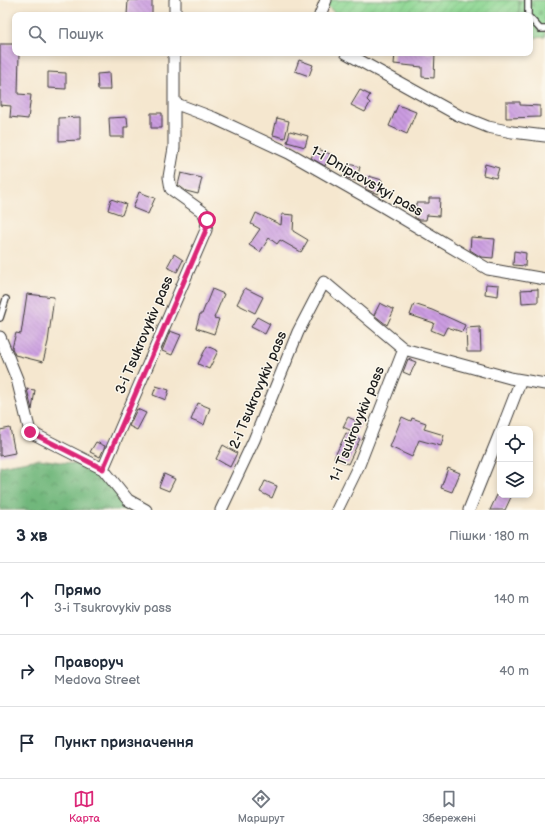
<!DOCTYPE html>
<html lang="uk">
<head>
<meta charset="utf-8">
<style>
	:root { --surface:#fff; --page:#f6f6f7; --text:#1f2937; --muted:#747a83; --line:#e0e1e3; --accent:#db2777 }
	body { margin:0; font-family:"Balsamiq Sans",sans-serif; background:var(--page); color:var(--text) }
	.controls { position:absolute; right:12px; bottom:12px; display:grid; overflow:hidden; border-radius:8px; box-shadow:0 2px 6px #0003 }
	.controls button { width:36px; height:36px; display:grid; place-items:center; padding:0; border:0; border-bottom:1px solid var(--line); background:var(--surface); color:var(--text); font:20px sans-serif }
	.stop { position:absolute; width:12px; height:12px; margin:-9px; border:3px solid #db2777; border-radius:50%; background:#fff }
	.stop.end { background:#db2777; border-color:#fff; box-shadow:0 1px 4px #0008 }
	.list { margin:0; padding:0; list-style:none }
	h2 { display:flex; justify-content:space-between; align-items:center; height:52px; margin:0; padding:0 16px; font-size:17px }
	h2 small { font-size:13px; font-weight:400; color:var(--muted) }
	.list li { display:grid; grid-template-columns:26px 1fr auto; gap:12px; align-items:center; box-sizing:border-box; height:72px; padding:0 16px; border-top:1px solid var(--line) }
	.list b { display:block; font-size:15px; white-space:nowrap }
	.list p { margin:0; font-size:13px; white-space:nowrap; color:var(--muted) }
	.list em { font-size:13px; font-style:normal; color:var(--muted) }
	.icon { flex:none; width:22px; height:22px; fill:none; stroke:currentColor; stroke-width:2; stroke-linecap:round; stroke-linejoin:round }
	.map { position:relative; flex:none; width:545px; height:510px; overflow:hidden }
	.search { position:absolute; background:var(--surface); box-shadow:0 2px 6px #0003; left:12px; right:12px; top:12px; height:44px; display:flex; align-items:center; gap:10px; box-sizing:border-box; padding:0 14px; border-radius:8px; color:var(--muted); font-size:15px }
	.sheet { height:268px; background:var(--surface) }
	nav { display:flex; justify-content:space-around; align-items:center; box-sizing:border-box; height:56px; border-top:1px solid var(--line); background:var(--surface); font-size:11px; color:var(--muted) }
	nav a { display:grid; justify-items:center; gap:2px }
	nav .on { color:var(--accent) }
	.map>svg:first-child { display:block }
	.forest { fill:url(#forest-crowns); stroke:#466a4c }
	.cemetery { fill:url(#cemetery-stones); stroke:#547957 }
	.garden { fill:url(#garden-furrows); stroke:#547957 }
	.building { fill:url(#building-back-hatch) }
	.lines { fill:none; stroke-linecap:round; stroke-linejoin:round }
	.service-casing { stroke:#3d3a37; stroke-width:8 }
	.minor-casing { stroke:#3d3a37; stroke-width:13 }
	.service { stroke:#fff; stroke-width:5.5 }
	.minor { stroke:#fff; stroke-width:11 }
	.route { stroke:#db2777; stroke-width:5 }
	.labels { text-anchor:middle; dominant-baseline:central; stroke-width:3; stroke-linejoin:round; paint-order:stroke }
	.street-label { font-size:14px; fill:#1c1c1c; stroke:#fbf7ec }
</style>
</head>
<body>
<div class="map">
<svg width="545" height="510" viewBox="0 0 545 510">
	<defs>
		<pattern id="forest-crowns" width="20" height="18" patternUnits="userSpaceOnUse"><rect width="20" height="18" fill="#71b77c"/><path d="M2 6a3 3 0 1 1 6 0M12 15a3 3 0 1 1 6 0" fill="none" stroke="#5c9465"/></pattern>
		<pattern id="cemetery-stones" width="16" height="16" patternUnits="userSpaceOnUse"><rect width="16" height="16" fill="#8cd692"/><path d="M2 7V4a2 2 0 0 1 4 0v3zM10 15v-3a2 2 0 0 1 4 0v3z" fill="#78b77d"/></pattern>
		<pattern id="garden-furrows" width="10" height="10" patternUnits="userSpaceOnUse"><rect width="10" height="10" fill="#8cd692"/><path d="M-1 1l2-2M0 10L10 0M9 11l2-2" fill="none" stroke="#78b77d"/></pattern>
		<pattern id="building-back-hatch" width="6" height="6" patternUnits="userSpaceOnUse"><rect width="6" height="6" fill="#cb9ce1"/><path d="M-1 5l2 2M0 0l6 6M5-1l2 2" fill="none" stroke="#a47eb6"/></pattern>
	</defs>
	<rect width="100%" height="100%" fill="#fbf7ec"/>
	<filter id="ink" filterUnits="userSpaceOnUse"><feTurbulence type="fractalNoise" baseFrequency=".025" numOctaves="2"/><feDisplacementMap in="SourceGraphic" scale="8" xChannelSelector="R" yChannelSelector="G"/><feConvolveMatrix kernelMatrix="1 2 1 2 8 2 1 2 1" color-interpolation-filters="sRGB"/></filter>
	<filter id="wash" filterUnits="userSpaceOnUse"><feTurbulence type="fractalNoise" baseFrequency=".012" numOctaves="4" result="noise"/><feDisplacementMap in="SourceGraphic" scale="16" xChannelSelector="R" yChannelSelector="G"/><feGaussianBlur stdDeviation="0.9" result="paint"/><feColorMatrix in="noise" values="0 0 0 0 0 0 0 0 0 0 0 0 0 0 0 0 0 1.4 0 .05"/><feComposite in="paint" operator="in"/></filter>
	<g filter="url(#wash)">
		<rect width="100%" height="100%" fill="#f5e7cf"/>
		<path class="forest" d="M39 459 75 464 100 474 137 510H0V466Z"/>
		<path class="cemetery" d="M519 0H545V37L532 38 530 35V15H519Z"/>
		<path class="garden" d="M326 0H519V15H369L335 13 325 4Z"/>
		<g id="blocks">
			<path class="building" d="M128 0H152V15H127Z
				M0 44H15V53H19L18 94 31 95 28 119 10 117 11 106 0 105Z
				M395 53H435L434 78 422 77V67L394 64Z
				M299 60 313 65 309 76 295 71Z
				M48 72 66 73V89L48 88Z
				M109 73 110 90H98L97 74Z
				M360 90 370 95 367 100 370 103 365 112 351 105Z
				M506 102H520V105L540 106V117L506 118Z
				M398 105 416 112 407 134 389 126Z
				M151 113H162V128H151Z
				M80 117V140L59 141V118Z
				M127 117 128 127H124V137H110L109 118Z
				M277 118 289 121 285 138 273 135Z
				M290 131 308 136 305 147 287 142Z
				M316 148 330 154 325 166 311 158Z
				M349 164 360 167 356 181 345 177Z
				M485 164 499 168 496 178 483 175Z
				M181 173 202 178 198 194 186 191 178 185Z
				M369 176 382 180 378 194 365 189Z
				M139 192 155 198 148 214 133 208Z
				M429 198H440L439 216 427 215 426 220H419L415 218 416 203H429Z
				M111 199 126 204 122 215 108 210Z
				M256 213 281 225 282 214 294 215 293 231 308 240 301 252 280 240 277 244 269 238 260 252 249 245 260 229 251 224Z
				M471 237 495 239 493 258 481 257 470 250Z
				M514 251 526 253 525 266 513 265Z
				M174 254 183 260 177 272 167 267Z
				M486 284 499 285 498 296 485 294Z
				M245 288 263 297 255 313 237 304Z
				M212 289 224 294 214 318 219 319 214 334 196 328 200 314H202Z
				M538 289V302L522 303 521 290Z
				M27 294 54 297 48 342 43 362 15 355 12 348 16 333 21 334Z
				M380 303 394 310 387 325 374 315Z
				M414 304 432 310 465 325 462 332 447 327 443 335 431 330 434 323 410 315Z
				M257 317 270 324 265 334 251 327Z
				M480 327 481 352H467L466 328Z
				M170 331 181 335 172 355 162 351Z
				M207 346 218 351 209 369 198 364Z
				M408 359 416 362 410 375 403 372Z
				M156 386 169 390 166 400 153 395Z
				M27 389 35 390 32 410Z
				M198 403 210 408 204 425 191 420Z
				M137 409 146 413 137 430 129 426Z
				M348 417 361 423 356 433 343 427Z
				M402 417 411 421 412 418 426 423 424 429 444 435 441 446 419 440 412 457 390 447Z
				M10 428 15 453 0 456V430Z
				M346 433 360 439 348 464 334 458Z
				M96 442 105 446 100 457 90 452Z
				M223 445 237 453 230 467 216 459Z
				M448 468 460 473 452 492 441 488Z
				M164 474 175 479 169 491 159 487Z
				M265 481 277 486 272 498 260 492Z
				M497 495H512L505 510H490Z"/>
		</g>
	</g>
	<g filter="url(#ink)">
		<use href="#blocks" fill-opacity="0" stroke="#3d3a37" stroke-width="1"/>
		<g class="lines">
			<defs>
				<path id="service" d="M528 15V0
					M530 18 540 29H545
					M0 318 6 299"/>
				<path id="minor" d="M175 15V0
					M320 15 326 0
					M346 53 458 115 488 127 512 132 545 136
					M174 103 214 118 289 153 382 206 488 269 545 279
					M0 337 17 379 30 432 103 469 128 500 146 510
					M502 429 521 380
					M103 469 206 230 207 220 203 212 171 189 169 177 174 148V53
					M221 510 254 440 298 332 324 282 404 349 510 378 545 384
					M337 510 359 465 404 349
					M469 510 500 433"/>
			</defs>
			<use href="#service" class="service-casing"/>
			<use href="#minor" class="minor-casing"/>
			<use href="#service" class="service"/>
			<use href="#minor" class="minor"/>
		</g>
	</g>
	<g class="lines" filter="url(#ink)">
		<path class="route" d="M30 432 103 469 206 230 207 220"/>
	</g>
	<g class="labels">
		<g class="street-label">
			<text transform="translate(367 181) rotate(30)">1-i Dniprovs'kyi pass</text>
			<text transform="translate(144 335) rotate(-67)">3-i Tsukrovykiv pass</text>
			<text transform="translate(258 390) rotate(-67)">2-i Tsukrovykiv pass</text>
			<text transform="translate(357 424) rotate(-68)">1-i Tsukrovykiv pass</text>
		</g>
	</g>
</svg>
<div class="controls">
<button><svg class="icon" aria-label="locate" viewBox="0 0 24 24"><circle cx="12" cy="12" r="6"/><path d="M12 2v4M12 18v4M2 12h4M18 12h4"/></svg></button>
<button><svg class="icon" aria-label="layers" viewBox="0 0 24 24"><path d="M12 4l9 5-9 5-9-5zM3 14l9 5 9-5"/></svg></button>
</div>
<div class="stop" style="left:207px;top:220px"></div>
<div class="stop end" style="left:30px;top:432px"></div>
<div class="search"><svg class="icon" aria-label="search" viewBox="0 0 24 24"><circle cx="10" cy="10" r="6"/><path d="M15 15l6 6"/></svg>Пошук</div>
</div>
<section class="sheet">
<h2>3 хв<small>Пішки · 180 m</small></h2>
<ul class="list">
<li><svg class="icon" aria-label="ahead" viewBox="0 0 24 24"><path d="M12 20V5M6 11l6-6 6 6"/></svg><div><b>Прямо</b><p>3-i Tsukrovykiv pass</p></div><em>140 m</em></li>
<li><svg class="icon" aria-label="right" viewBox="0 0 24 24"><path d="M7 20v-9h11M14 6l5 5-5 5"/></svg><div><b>Праворуч</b><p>Medova Street</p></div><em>40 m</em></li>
<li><svg class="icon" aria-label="arrive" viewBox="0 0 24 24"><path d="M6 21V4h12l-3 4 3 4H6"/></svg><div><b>Пункт призначення</b></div></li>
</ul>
</section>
<nav>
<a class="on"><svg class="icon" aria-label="map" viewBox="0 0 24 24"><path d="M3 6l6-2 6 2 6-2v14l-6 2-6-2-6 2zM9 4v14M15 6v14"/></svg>Карта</a>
<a><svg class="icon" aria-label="directions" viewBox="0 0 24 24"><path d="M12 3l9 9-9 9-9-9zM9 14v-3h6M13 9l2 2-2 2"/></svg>Маршрут</a>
<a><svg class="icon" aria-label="saved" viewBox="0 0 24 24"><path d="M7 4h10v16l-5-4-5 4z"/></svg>Збережені</a>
</nav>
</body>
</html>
